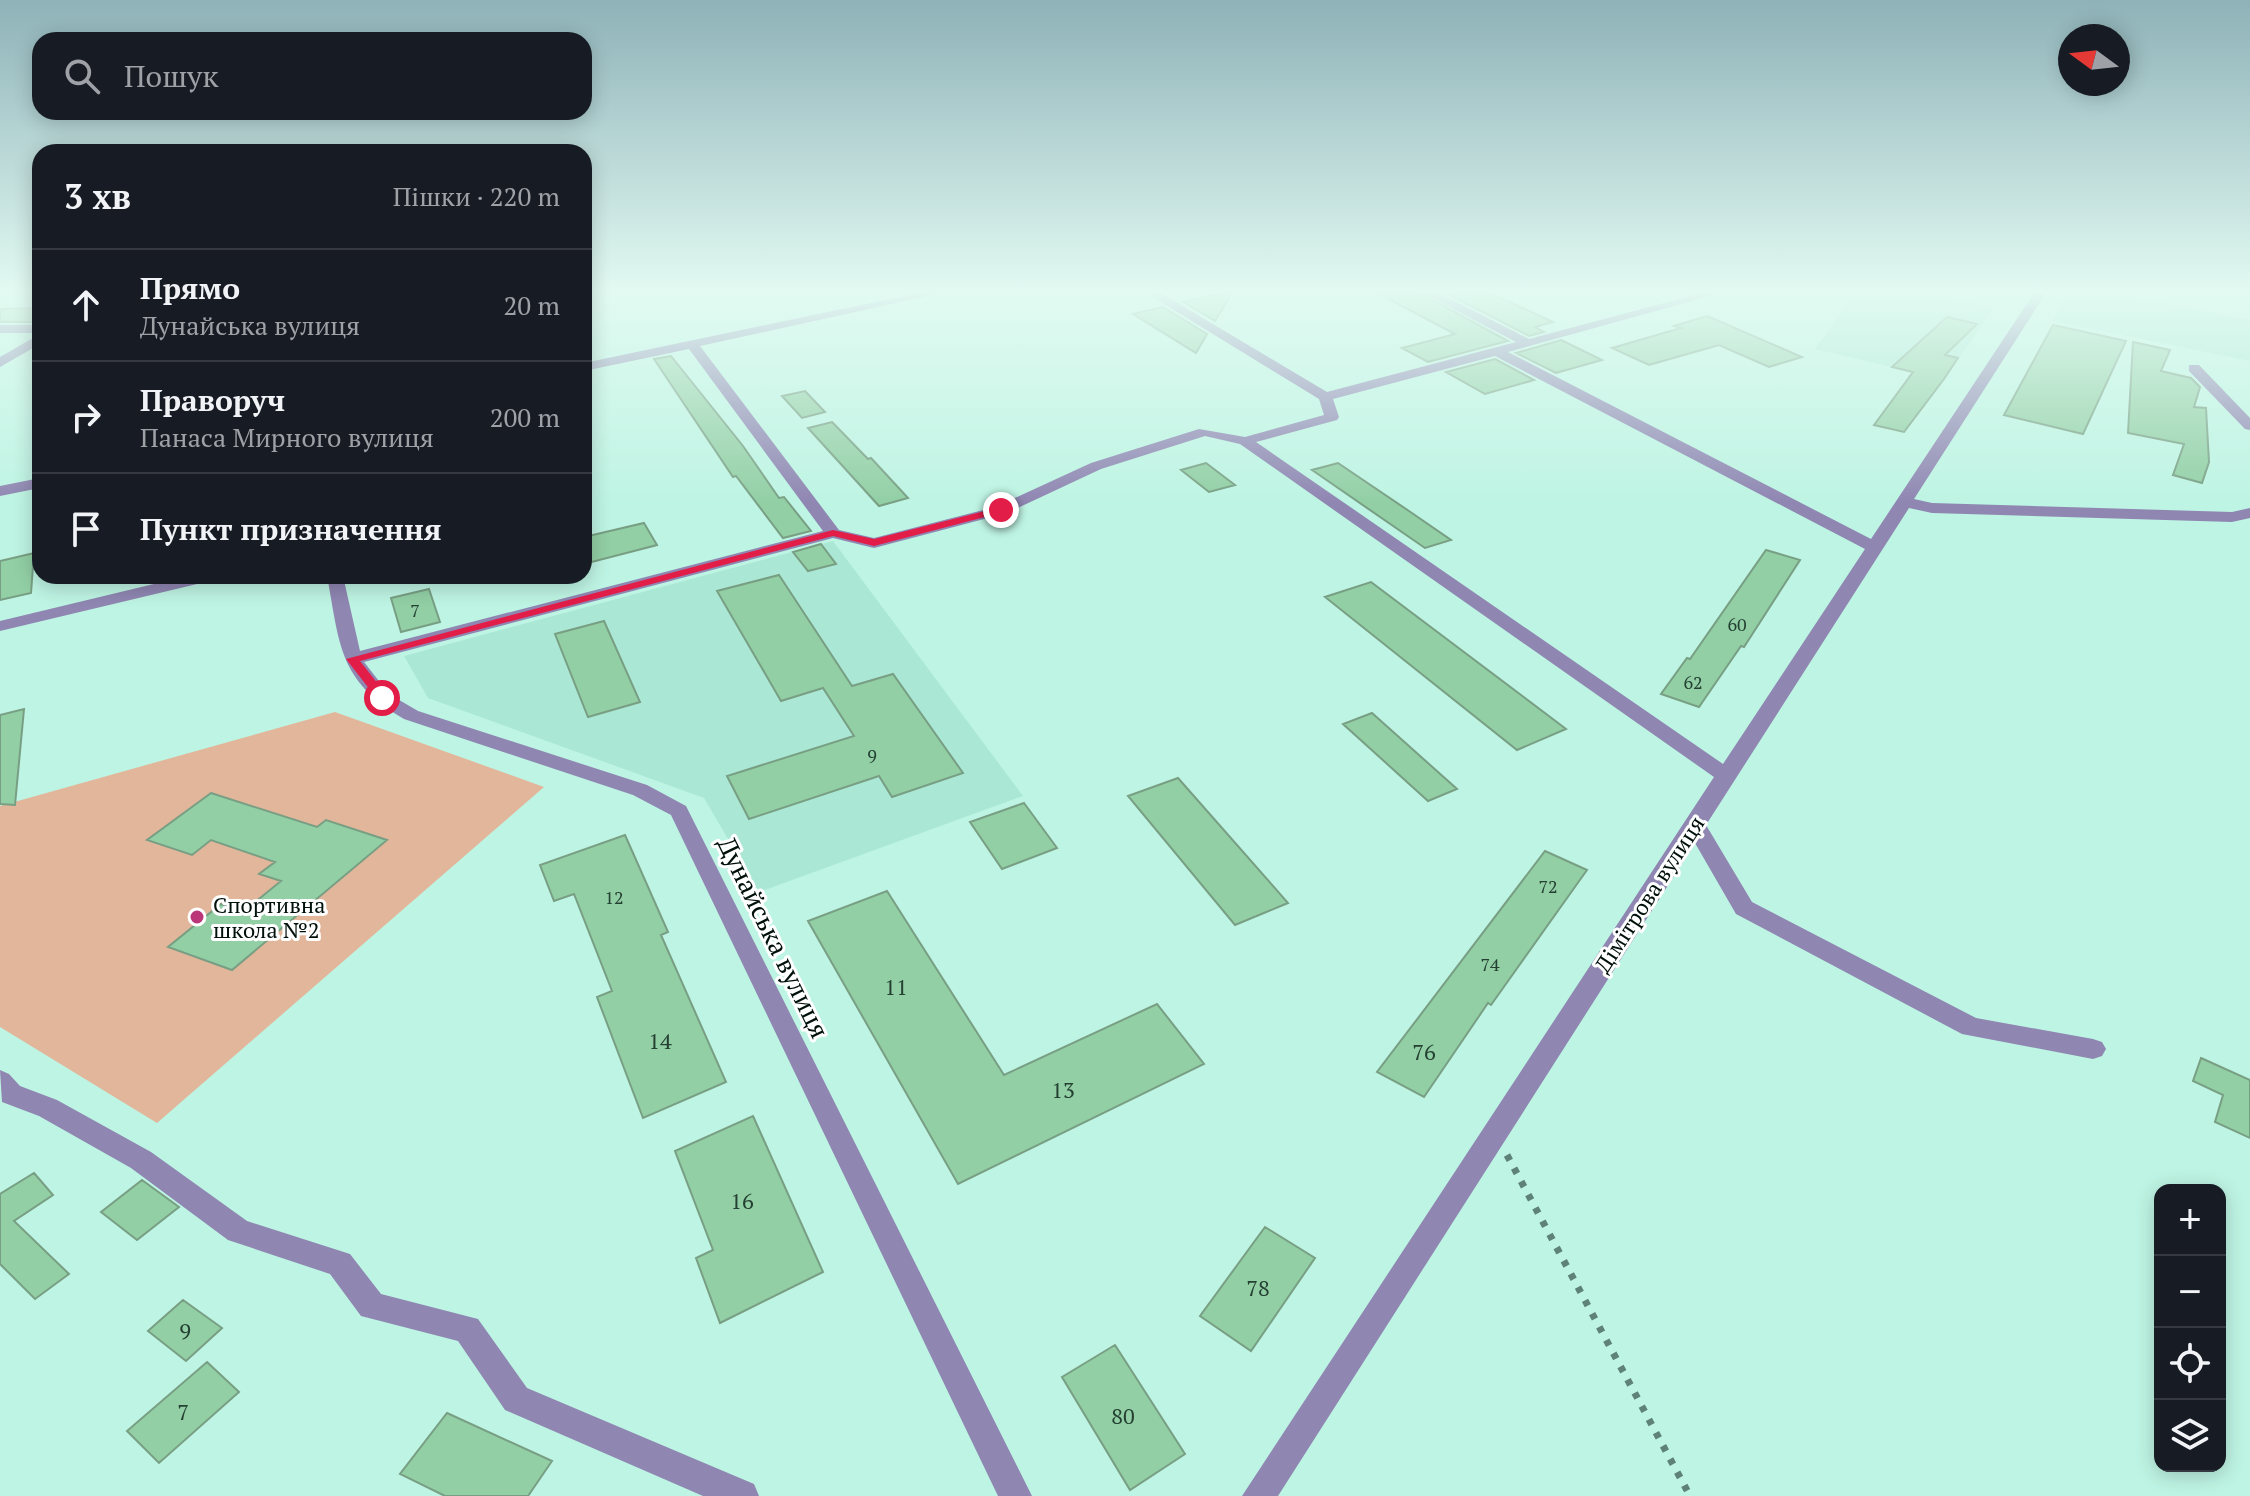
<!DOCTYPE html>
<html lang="uk">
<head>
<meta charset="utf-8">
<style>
	:root { --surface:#171b24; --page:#242831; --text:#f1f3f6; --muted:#9ea1a6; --line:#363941 }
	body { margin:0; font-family:"PT Serif",serif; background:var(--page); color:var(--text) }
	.controls { position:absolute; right:24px; bottom:24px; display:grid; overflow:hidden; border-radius:16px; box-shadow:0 4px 20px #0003 }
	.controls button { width:72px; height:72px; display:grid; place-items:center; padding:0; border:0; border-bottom:2px solid var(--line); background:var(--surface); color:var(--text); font:40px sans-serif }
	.compass { position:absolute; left:2058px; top:24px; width:72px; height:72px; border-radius:50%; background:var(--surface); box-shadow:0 4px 20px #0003; rotate:285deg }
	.stop { position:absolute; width:24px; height:24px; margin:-18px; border:6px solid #e11d48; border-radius:50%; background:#fff }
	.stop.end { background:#e11d48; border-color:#fff; box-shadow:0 2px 8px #0008 }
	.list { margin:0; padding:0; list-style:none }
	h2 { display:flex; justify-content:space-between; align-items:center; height:104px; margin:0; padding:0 32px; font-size:34px }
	h2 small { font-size:26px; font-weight:400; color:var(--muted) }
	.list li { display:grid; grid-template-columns:52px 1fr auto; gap:24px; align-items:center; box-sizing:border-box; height:112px; padding:0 32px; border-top:2px solid var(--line) }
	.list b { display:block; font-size:30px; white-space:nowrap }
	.list p { margin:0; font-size:26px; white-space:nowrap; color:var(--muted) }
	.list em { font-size:26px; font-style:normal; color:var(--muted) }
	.icon { flex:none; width:44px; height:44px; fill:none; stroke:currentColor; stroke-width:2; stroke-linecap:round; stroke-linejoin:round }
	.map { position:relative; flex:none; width:2250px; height:1496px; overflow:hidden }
	.search { position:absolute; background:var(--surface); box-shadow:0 4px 20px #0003; left:32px; top:32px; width:560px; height:88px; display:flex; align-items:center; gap:20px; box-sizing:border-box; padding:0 28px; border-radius:24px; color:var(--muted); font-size:30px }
	.panel { position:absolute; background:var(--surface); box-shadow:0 4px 20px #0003; left:32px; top:144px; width:560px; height:440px; border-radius:24px }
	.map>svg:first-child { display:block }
	.built { fill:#aae8d5 }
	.green { fill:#e2b69a }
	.building { fill:#92cfa5; stroke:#789f84; stroke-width:2 }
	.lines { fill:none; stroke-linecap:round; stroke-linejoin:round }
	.path { stroke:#5f8277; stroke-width:7; stroke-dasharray:6 9; stroke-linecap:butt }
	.minor { fill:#8f86b2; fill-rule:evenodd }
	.route { fill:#e11d48 }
	.poi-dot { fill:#bb3679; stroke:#fff; stroke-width:3 }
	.labels { text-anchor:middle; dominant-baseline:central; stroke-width:6; stroke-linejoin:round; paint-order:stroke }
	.number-label { font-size:18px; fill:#244032 }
	.street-label { font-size:22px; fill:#00100b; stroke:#fff }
	.poi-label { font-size:22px; fill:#00100b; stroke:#fff; text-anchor:start }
	.near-number-label { font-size:22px; fill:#244032 }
	.near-street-label { font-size:26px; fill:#00100b; stroke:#fff }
</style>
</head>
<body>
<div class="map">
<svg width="2250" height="1496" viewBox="0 0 2250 1496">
	<rect width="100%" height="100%" fill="#bef4e3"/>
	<path class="built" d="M1854 293H1928L1994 308 1944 379 1815 349Z
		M2067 293H2108L2250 320V361L2053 321Z
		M833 541 1023 796 759 892 704 798 428 698 404 656Z"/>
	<path class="green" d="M335 712 544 787 157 1123 0 1027V806Z"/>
	<path class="building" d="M1223 293H1232L1215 321 1183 302Z
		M1377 293H1420L1508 341 1428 362 1402 348 1455 334Z
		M1446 293H1490L1553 322 1535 327 1544 332 1529 336Z
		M1163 307 1207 334 1196 353 1133 314Z
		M40 308V316L31 322H0V309Z
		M1707 316 1802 357 1769 367 1719 345 1649 365 1612 348 1681 328 1674 326Z
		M1947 317 1977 324 1945 355 1958 358 1944 379 1904 432 1874 425 1913 372 1892 367Z
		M2053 325 2126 341 2083 434 2004 415Z
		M1561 340 1602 360 1556 373 1516 353Z
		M2133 342 2170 350 2161 371 2191 378 2200 387 2194 407 2206 408 2209 462 2202 483 2173 475 2184 444 2128 433Z
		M671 356 743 446 779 498 784 497 811 531 783 538 736 476 733 477 654 359Z
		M1495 359 1534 380 1485 394 1446 372Z
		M805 391 825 412 802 418 782 396Z
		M832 422 868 459 871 458 908 498 879 506 808 428Z
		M1206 463 1235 485 1209 492 1181 470Z
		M1338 463 1409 511 1451 540 1425 548 1312 470Z
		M644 523 657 545 584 564V537Z
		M821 544 836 564 808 571 793 552Z
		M1766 550 1800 560 1744 647 1741 646 1699 707 1661 694 1687 658 1690 659Z
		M34 553 31 593 0 600V561Z
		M779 575 852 686 893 674 963 773 892 797 879 776 749 819 727 776 854 736 823 688 781 701 717 591Z
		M1371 582 1566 729 1517 750 1325 597Z
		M429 589 440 622 401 632 391 598Z
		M604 621 640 702 588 717 555 634Z
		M24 709 15 805 0 804V715Z
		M1372 713 1457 789 1428 801 1343 724Z
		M1178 778 1288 903 1235 925 1128 796Z
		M211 793 317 827 326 820 387 840 232 970 168 947 221 904 243 912 281 881 259 874 275 862 211 840 192 855 147 840Z
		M1024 803 1057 848 1002 869 970 822Z
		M625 835 668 932 661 935 726 1082 643 1118 597 997 612 991 574 894 554 901 540 865Z
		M1545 851 1587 870 1491 1005 1488 1003 1424 1097 1377 1072Z
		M887 891 1004 1075 1157 1004 1204 1064 958 1184 808 921Z
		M2201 1058 2250 1080V1138L2215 1122 2223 1095 2193 1081Z
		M753 1116 823 1272 720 1323 696 1258 713 1250 675 1151Z
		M34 1173 53 1195 14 1221 69 1274 35 1299 0 1264V1194Z
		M142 1180 179 1207 137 1240 101 1212Z
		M1265 1227 1315 1258 1251 1351 1200 1316Z
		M183 1300 222 1328 186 1361 148 1331Z
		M1115 1345 1185 1454 1130 1490 1062 1377Z
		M207 1362 239 1392 159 1463 127 1431Z
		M447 1413 552 1461 528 1496H445L400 1474Z"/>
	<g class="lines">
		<path class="path" d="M1507 1155 1690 1496"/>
		<path class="minor" d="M918 293H942L700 346 839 530 874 538 995 507 1091 463 1199 429 1245 437 1324 415 1319 399 1146 293H1161L1327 392 1516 342 1423 293H1439L1529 339 1701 293H1721L1508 352 1871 539 2034 293H2046L1914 499 1932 503 2232 512 2250 508V518L2232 522 1932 513 1909 508 1706 825 1752 902 1976 1018 2093 1039 2102 1042 2106 1049 2102 1056 2093 1059 1962 1034 1736 914 1695 843 1278 1496H1242L1714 777 1240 444 1205 436 1101 469 1007 513 874 548 833 538 364 662 389 694 418 711 647 785 686 806 1032 1496H998L671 815 633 795 404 719C338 680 340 645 327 576H343L360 651 823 531 689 349 584 371V363ZM1495 356 1865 549 1723 764 1256 442 1337 420 1339 417 1333 399Z
			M0 325H40V333H0Z
			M40 334V344L0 367V357Z
			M2189 365H2199L2250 418V430L2245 429 2189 371Z
			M40 478V488L0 496V486Z
			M187 576H216L214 580 0 631V621Z
			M0 1070 9 1074 20 1086 57 1100 151 1152 247 1221 350 1254 381 1294 478 1319 527 1388 754 1484 759 1496H703L505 1410 458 1341 361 1316 330 1274 228 1240 131 1168 39 1116 2 1102Z"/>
	</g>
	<linearGradient id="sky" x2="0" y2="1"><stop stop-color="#8eb2b8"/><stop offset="0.58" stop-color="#e2faf2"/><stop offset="1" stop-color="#e2faf2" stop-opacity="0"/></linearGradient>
	<rect width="2250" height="503" fill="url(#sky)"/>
	<path class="route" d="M1001 507 1004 508V512L874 546 833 536 360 661 389 698 382 701 378 700 346 659 833 530 874 539Z"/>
	<circle class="poi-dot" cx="197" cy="917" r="8"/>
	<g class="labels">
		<g class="number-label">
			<text x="415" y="610">7</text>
			<text x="1737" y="624">60</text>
			<text x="1693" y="682">62</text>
			<text x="872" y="755">9</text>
			<text x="1548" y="886">72</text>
			<text x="614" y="897">12</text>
			<text x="1490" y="964">74</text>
		</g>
		<g class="street-label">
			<text transform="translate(1649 894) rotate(-57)">Дімітрова вулиця</text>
		</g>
		<g class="poi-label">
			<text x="213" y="904">Спортивна<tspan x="213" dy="25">школа №2</tspan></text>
		</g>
		<g class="near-number-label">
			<text x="896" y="986">11</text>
			<text x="660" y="1040">14</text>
			<text x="1424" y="1051">76</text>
			<text x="1063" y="1089">13</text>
			<text x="742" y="1200">16</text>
			<text x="1258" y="1287">78</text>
			<text x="185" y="1330">9</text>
			<text x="183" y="1411">7</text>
			<text x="1123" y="1415">80</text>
		</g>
		<g class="near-street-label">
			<text transform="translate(774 937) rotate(64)">Дунайська вулиця</text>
		</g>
	</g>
</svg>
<div class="controls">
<button>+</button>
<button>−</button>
<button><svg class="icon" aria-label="locate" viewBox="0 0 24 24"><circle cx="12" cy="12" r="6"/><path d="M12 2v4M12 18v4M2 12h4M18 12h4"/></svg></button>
<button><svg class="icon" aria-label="layers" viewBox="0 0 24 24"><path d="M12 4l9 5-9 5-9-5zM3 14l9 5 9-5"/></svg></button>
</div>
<svg class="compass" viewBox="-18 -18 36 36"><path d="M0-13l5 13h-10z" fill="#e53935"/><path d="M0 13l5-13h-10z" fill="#9ea1a6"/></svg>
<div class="stop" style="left:382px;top:698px"></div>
<div class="stop end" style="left:1001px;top:510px"></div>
<div class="search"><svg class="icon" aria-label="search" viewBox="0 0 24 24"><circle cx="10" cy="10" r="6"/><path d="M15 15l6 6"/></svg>Пошук</div>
<section class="panel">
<h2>3 хв<small>Пішки · 220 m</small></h2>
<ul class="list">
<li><svg class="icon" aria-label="ahead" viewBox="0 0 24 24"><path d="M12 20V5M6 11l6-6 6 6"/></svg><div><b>Прямо</b><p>Дунайська вулиця</p></div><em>20 m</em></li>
<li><svg class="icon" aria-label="right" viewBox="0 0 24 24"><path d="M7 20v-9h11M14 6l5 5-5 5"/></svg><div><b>Праворуч</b><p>Панаса Мирного вулиця</p></div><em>200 m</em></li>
<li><svg class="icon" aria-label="arrive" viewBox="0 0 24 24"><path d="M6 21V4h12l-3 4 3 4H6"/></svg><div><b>Пункт призначення</b></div></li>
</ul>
</section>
</div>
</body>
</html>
